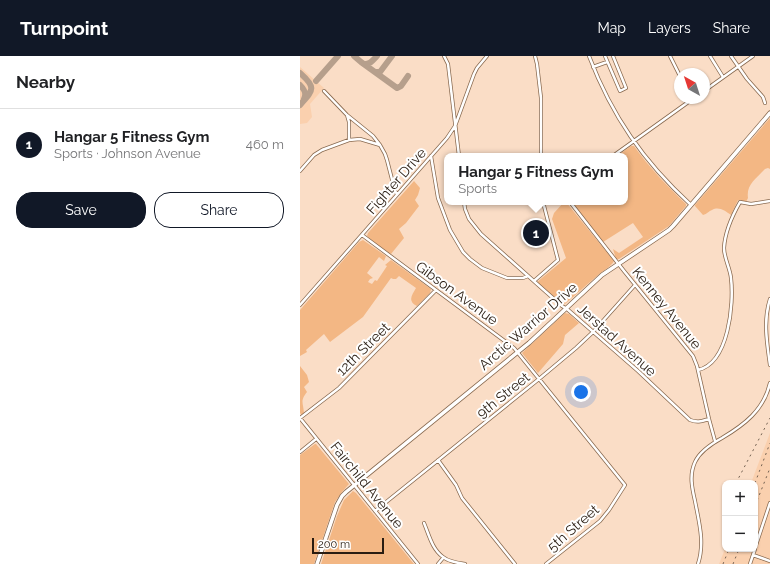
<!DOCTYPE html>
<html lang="en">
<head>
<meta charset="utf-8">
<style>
	:root { --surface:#fff; --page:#f2f2f2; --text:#202124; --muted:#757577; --line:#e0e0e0; --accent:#111827 }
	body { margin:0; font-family:Raleway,sans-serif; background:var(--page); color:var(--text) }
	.controls { position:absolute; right:12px; bottom:12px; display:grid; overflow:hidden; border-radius:8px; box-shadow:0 1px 3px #0004 }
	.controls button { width:36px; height:36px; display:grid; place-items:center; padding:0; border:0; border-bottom:1px solid var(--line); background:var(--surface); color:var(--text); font:20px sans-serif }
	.compass { position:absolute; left:374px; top:12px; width:36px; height:36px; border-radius:50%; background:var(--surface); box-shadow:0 1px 3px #0004; rotate:321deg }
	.scale { position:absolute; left:12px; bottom:10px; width:72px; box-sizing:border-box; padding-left:4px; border:2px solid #291c11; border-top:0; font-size:11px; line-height:14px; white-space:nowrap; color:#291c11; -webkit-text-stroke:3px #fff; paint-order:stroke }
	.you { position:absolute; left:281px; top:336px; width:14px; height:14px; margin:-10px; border:3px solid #fff; border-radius:50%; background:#1a73e8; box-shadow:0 0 0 6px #1a73e833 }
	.badge { display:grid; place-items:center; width:26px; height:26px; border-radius:50%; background:var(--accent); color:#fff; font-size:13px; font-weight:700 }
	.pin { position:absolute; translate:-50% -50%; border:2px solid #fff; box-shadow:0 1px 4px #0006 }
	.popup { position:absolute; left:144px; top:97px; width:184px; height:52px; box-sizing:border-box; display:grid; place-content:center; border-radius:8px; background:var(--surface); filter:drop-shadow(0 1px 3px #0005); font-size:13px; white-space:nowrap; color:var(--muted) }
	.popup b { font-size:15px; color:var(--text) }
	.popup::after { content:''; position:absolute; left:50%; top:100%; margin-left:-8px; border:8px solid transparent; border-top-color:var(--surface) }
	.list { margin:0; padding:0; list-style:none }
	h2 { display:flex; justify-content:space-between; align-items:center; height:52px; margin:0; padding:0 16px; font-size:17px }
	h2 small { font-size:13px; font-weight:400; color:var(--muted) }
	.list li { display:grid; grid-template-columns:26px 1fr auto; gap:12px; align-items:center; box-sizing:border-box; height:72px; padding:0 16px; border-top:1px solid var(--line) }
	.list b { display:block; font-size:15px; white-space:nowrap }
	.list p { margin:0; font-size:13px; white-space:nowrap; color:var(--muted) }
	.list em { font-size:13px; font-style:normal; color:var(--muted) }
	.actions { display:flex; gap:8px; padding:12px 16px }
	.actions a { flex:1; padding:9px 0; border:1px solid var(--accent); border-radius:16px; text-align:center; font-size:14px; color:var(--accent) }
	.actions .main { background:var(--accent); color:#fff }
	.map { position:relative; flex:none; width:470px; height:508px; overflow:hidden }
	header { display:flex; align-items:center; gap:24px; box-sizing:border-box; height:56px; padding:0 20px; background:var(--accent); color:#fff }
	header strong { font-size:19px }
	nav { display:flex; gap:22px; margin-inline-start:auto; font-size:14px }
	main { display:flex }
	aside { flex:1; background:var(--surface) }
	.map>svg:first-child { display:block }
	.built { fill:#fad0ae }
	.green { fill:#f3b784 }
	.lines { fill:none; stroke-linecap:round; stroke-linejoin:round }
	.taxiway { stroke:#b69f8c; stroke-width:6 }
	.minor-casing { stroke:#88694f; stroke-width:4 }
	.major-casing { stroke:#88694f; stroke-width:5 }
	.minor { stroke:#fff; stroke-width:2.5 }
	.major { stroke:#fff; stroke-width:3.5 }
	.rail { stroke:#736151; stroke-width:1; stroke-dasharray:2 4; stroke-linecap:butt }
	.labels { text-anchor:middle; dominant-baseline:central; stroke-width:4; stroke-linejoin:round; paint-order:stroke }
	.street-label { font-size:14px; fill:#291c11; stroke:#fff }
</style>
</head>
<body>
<header>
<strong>Turnpoint</strong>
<nav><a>Map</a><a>Layers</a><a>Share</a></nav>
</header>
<main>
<aside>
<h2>Nearby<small></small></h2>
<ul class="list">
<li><span class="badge">1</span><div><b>Hangar 5 Fitness Gym</b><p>Sports · Johnson Avenue</p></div><em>460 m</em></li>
</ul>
<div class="actions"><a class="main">Save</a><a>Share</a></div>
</aside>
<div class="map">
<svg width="470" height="508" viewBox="0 0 470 508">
	<rect width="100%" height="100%" fill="#faddc6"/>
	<path class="built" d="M0 11 24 32 10 48 12 61 7 67 0 68Z
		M470 377V508H419L425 493H455V427H451Z"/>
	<path class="green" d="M470 62V113L468 112 465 113C456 123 446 129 448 142L446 146 438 144 431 159C425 155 419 150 412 154 409 155 407 158 403 159L395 150V149Z
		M331 90H334C349 111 367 130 386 148V150L369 170 319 203H316L313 193 319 197 343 181 333 167 303 186 272 146H325V100H317Z
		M114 125 120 132 118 139 115 144 119 150 106 167 99 173 104 182 91 198 73 186 67 180 68 177Z
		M264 146H266L314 205C310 212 302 215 297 220 286 229 276 239 265 248L263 249 237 226 266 202 252 163 254 157Z
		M63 184 86 200 84 205 79 201 67 217 73 222 70 223 68 226 72 228 75 224 77 225 87 210 85 209 91 204 131 233 130 237 117 250C107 245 112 239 116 232L99 220 96 223H93L91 222 63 261 30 286 24 278 6 294 7 296 0 300V254L59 186Z
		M265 257 269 258 279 267 265 279 263 288 238 317 222 297Z
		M0 310 7 319 9 326 4 331 7 336C0 345 3 346 4 357L2 359 0 357Z
		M15 388H16L49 428 42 436 35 446 14 508H0V399Z
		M53 435 56 437 114 508H21L37 460 44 444Z"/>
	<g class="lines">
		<path class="taxiway" d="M54 0 61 6 97 32 101 30 108 20
			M64 8C70 9 73 4 77 0
			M76 16H80L92 0
			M0 17C17 32 13 34 0 49
			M16 25 38 0
			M0 29C4 33 7 37 4 43"/>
		<defs>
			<path id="minor" d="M144 0 148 8 159 100
				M235 0 237 8 241 42V100
				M289 0C312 60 343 105 391 149
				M305 0 320 35 326 32 313 0
				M370 0 380 20
				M410 0 423 21
				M431 0 447 23 463 41 465 47
				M293 11 307 6
				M24 35 47 59 73 80 80 89 85 98 87 104 95 135 97 138
				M404 35 453 0
				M47 59 49 66V84
				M131 100 138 142 150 174 163 196 170 203 182 212 207 222H223L228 220
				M313 100 394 42
				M0 115 14 99 22 94 49 84 60 83 80 89
				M164 146 165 153 169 163 181 178 245 235 262 250 267 253 338 315 390 364C398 367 402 365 409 363
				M270 146 324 215 393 300 397 310 409 363 415 385
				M62 179 214 292 325 429 309 454 300 465 246 508
				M234 225 258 204 243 146
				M470 243C463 265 467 287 470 309
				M0 249 147 82 155 70 174 18 177 12 187 0
				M398 314C429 307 434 248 431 222 430 212 424 202 424 192 425 175 432 160 440 146L451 148 470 145
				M0 362 118 508
				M0 362 39 332 136 234
				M0 396 16 383
				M138 404 156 429 162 442 215 508
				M75 455 239 323 276 292 293 276 335 229
				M124 467C129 479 132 493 143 501 149 506 158 507 165 508
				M455 492 470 447
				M453 499 470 505
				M138 508 143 502
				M398 508C405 487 399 466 395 445 392 432 389 419 395 406 400 395 411 388 422 382 444 369 464 354 470 327
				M450 508 455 493"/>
			<path id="major" d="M17 508 37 449 42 440 46 436 229 287 302 219 369 174 373 170 470 57"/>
		</defs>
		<use href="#minor" class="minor-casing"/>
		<use href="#major" class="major-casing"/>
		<use href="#minor" class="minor"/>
		<use href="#major" class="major"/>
		<path class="rail" d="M436 427 470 362
			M455 427 470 387
			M455 450 470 412
			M423 508 429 493
			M433 508 439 493"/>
	</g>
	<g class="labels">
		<g class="street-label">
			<text transform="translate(96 125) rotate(-49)">Fighter Drive</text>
			<text transform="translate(157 237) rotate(36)">Gibson Avenue</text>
			<text transform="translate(367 252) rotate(51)">Kenney Avenue</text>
			<text transform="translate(228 270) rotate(-41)">Arctic Warrior Drive</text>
			<text transform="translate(317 284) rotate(42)">Jerstad Avenue</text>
			<text transform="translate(63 293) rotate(-45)">12th Street</text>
			<text transform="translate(203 339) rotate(-39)">9th Street</text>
			<text transform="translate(67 429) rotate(51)">Fairchild Avenue</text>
			<text transform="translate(273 472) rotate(-41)">5th Street</text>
		</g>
	</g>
</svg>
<div class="controls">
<button>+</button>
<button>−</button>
</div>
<svg class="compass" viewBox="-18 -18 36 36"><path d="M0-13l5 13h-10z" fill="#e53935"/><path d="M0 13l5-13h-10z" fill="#757577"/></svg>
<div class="scale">200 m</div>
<div class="you"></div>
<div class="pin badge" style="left:236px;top:177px">1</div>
<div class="popup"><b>Hangar 5 Fitness Gym</b>Sports</div>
</div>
</main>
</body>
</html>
